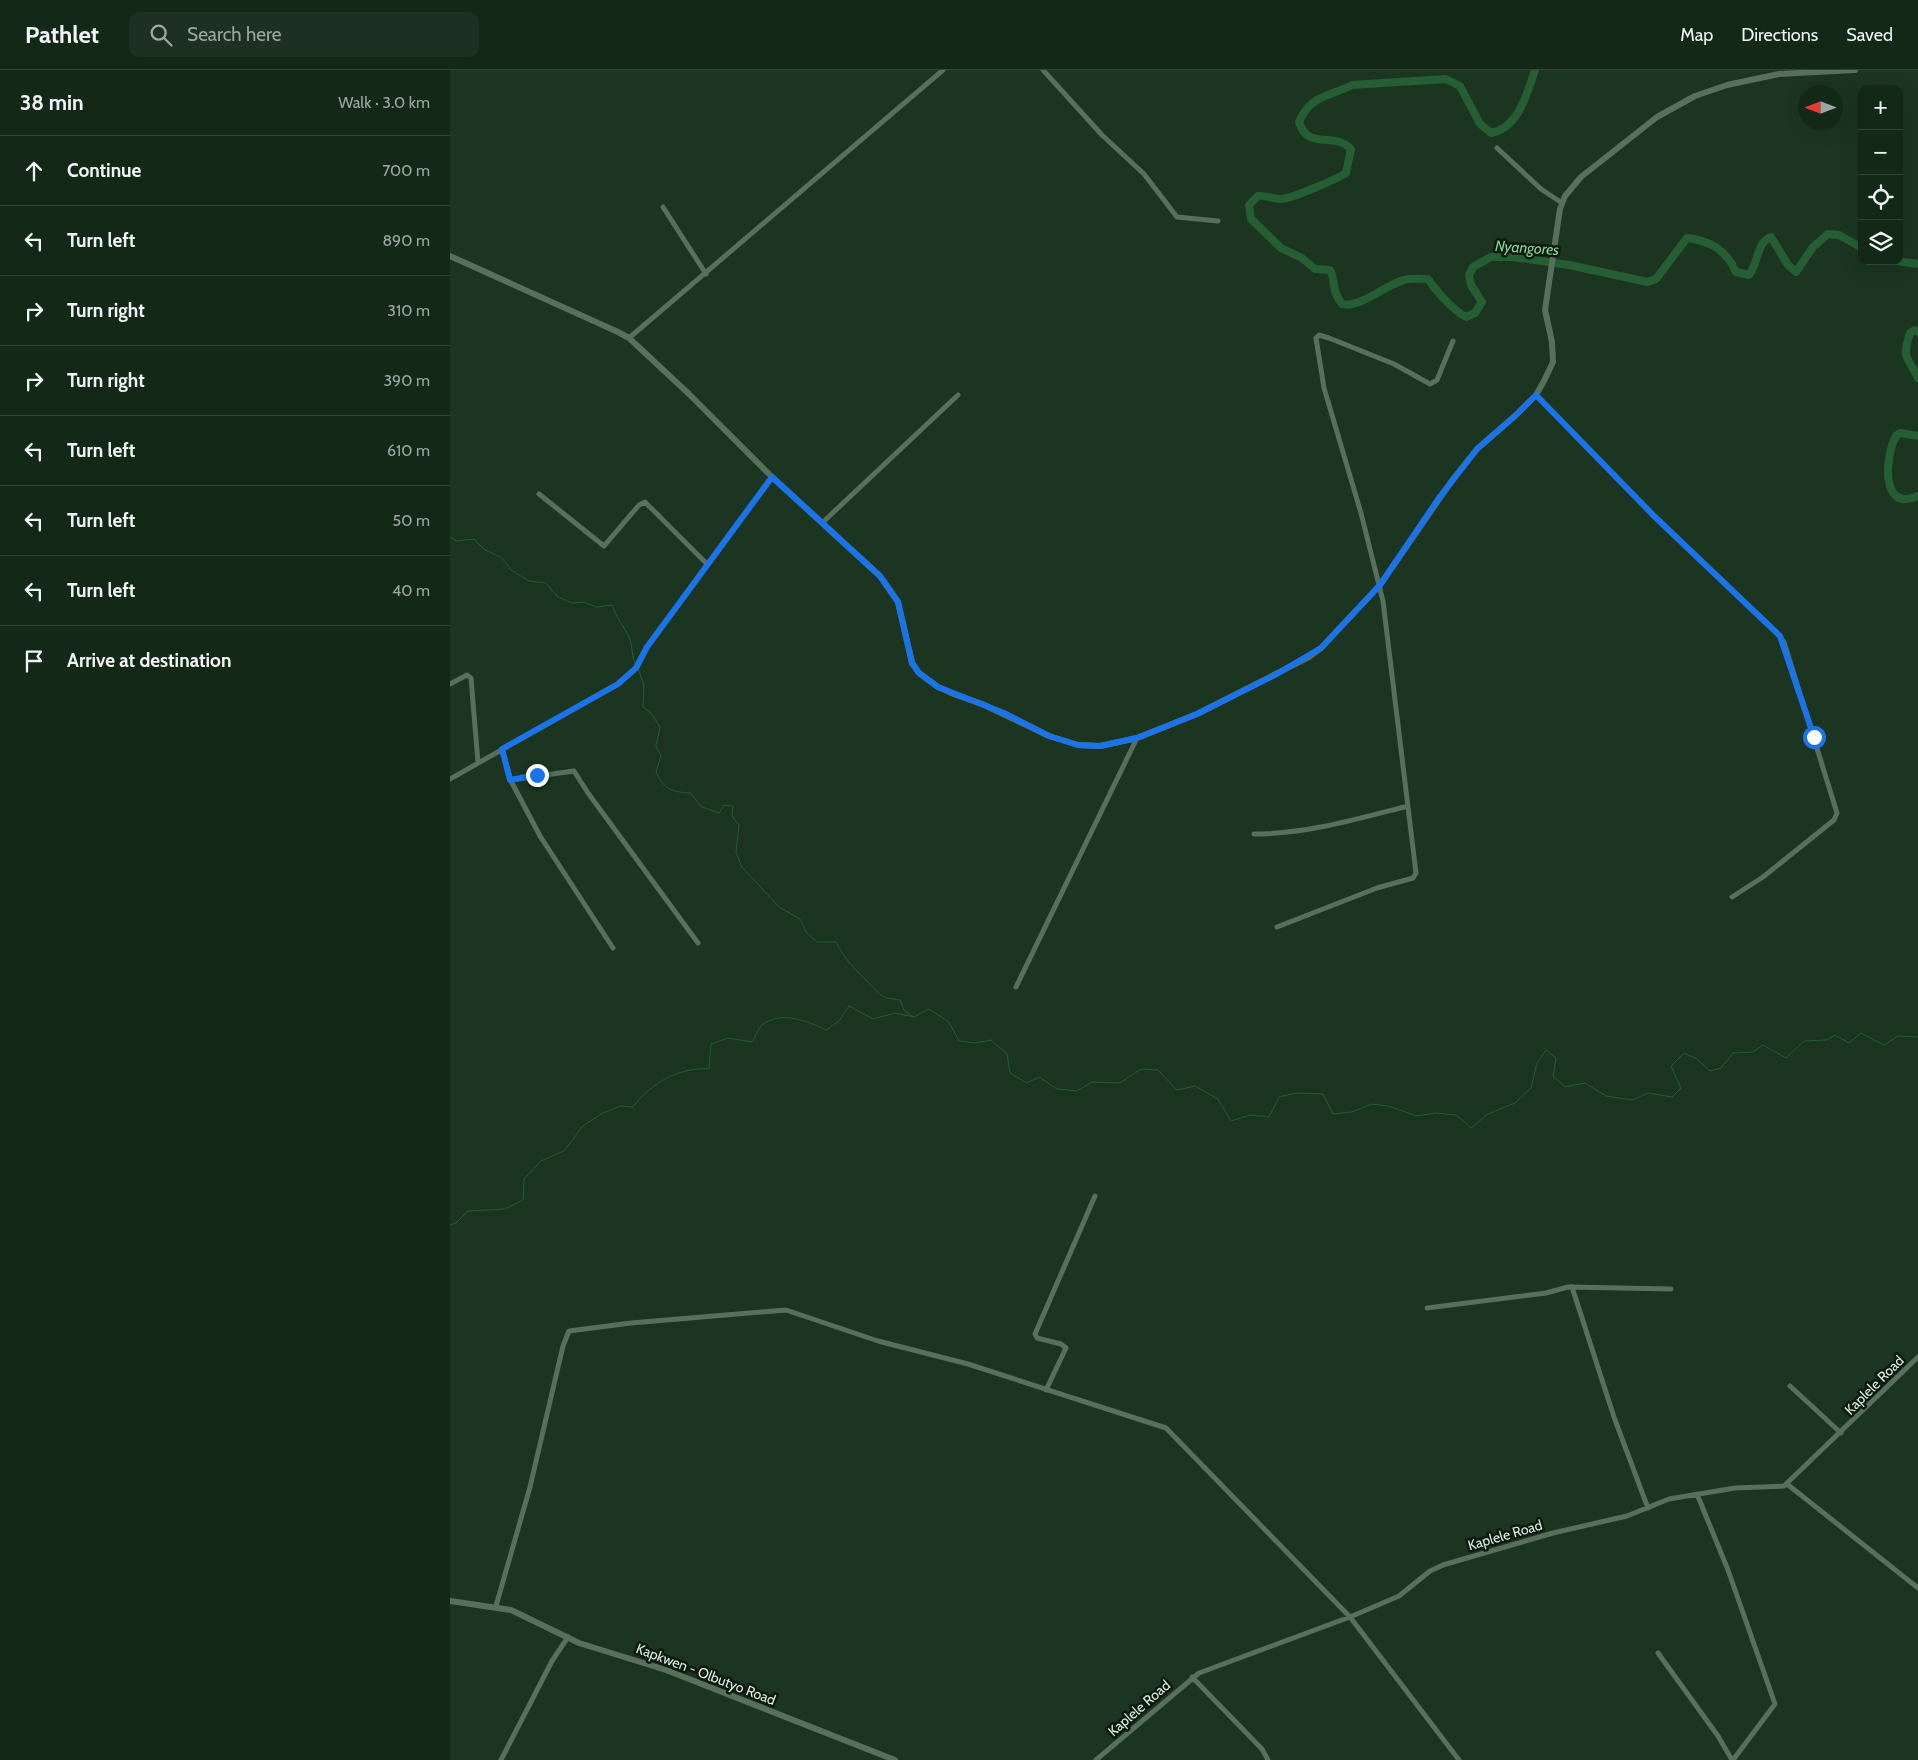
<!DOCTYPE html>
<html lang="en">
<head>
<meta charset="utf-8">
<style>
	:root { --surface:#142818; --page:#1d3021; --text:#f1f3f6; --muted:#9da6a2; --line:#334437 }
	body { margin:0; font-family:Cabin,sans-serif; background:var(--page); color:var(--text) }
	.controls { position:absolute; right:15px; top:15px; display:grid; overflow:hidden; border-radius:10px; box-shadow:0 5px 20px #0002 }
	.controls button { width:45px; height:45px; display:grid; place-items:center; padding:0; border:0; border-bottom:1px solid var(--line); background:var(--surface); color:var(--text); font:25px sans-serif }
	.compass { position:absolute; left:1348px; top:15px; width:45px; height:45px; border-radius:50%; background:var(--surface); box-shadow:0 5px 20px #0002; rotate:270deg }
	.stop { position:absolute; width:15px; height:15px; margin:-11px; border:4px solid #1a73e8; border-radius:50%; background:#fff }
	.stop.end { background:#1a73e8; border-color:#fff; box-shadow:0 1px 5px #0008 }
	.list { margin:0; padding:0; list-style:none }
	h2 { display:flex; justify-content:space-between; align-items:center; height:65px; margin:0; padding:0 20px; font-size:21px }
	h2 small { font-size:16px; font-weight:400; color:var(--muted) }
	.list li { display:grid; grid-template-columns:32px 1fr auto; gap:15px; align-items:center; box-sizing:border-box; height:70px; padding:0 20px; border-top:1px solid var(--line) }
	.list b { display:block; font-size:19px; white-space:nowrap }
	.list em { font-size:16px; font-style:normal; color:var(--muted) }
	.icon { flex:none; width:28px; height:28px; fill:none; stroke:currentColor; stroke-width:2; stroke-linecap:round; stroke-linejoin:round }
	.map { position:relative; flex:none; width:1468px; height:1690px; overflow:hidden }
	header { display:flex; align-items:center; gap:30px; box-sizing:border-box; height:70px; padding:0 25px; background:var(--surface); border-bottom:1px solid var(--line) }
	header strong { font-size:24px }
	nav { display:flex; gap:28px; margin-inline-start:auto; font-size:18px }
	.search { width:350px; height:45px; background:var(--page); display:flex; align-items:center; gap:12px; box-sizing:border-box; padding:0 18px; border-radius:10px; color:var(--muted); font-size:19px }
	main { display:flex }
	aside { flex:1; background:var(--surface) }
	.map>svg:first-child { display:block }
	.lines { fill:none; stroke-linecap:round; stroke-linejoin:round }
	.stream { stroke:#255e32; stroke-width:1 }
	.river { stroke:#255e32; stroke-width:8 }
	.minor { stroke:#576f5b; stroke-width:5 }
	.tertiary { stroke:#576f5b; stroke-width:6 }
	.route { stroke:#1a73e8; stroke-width:6 }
	.labels { text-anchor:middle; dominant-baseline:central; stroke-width:5; stroke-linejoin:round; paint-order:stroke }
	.street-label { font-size:14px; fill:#deeee0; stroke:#0e1910 }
	.water-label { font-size:15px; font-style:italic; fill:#85d794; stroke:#0e1910 }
</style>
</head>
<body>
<header>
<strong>Pathlet</strong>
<div class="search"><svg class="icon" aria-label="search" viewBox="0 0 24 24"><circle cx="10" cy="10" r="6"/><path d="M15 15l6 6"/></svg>Search here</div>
<nav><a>Map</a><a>Directions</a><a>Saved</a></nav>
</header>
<main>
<aside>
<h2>38 min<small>Walk · 3.0 km</small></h2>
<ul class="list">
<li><svg class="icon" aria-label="ahead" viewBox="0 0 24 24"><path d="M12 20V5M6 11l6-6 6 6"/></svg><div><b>Continue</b></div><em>700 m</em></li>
<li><svg class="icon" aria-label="left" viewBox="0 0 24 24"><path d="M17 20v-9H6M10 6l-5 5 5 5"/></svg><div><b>Turn left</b></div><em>890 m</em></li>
<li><svg class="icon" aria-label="right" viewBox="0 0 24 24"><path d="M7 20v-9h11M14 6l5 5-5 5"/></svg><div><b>Turn right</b></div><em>310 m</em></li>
<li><svg class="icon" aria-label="right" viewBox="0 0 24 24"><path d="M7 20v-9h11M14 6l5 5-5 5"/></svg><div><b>Turn right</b></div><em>390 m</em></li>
<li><svg class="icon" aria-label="left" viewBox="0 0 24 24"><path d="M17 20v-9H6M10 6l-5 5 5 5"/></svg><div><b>Turn left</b></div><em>610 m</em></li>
<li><svg class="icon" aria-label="left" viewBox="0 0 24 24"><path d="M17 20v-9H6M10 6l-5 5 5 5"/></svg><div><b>Turn left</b></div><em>50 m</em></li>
<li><svg class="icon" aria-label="left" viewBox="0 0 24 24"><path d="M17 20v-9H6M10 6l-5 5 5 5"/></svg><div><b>Turn left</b></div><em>40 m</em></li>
<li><svg class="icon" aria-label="arrive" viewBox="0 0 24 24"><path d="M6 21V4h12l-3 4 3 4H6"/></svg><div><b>Arrive at destination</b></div></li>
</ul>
</aside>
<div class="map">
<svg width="1468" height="1690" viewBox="0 0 1468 1690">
	<rect width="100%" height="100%" fill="#1b3520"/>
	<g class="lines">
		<path class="stream" d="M0 467 7 471 24 469 35 480 52 488 61 500 79 511 96 513 108 527 122 533 133 532 147 537 162 535C167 549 173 555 179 567 183 576 181 586 186 595
			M188 598 194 616 193 637 201 643 210 657 206 676 211 686 206 702C213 719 222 722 240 723L252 737 269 743 274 735 283 736 282 746 289 755 286 782 291 796 329 837 350 849 356 862 367 872H386C396 891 403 897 418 912 432 926 428 927 450 930L454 940 463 947
			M0 1155 6 1153 18 1141 55 1139 73 1130 74 1109 91 1091 114 1081 133 1056 151 1044 170 1036 183 1037C201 1013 229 997 259 999L261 974 278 968 302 972C305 967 308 959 312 955 331 940 357 951 376 960L389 951 399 936 423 949 445 943 464 947 479 939 499 952 509 971 526 973 541 970 557 984 560 1003 577 1013 589 1007 607 1019 627 1021 642 1012 670 1013 691 999 708 1000 727 1020 745 1016 768 1029 781 1051 800 1045 819 1047 829 1027 846 1023 873 1024 883 1044 902 1042 922 1034 938 1036 967 1046 986 1043 1006 1045 1021 1058 1038 1044 1065 1033 1081 1018 1087 993 1096 980 1106 988 1103 1006 1115 1017 1135 1013 1156 1026 1182 1030 1198 1023 1222 1027 1231 1018 1221 996 1234 983 1247 989 1260 1001 1271 998 1283 983 1303 982 1313 975 1336 988 1354 971 1376 970 1385 965 1399 973 1411 963 1434 975 1448 966 1468 967"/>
		<path class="river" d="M1085 0C1077 23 1069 58 1041 63L1030 54 1010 16 996 9 902 15C879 27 860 25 849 52 858 81 884 61 901 79L896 103C887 109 841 129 831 129 823 129 816 125 808 126L799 135 801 149 831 178 852 188 865 199 880 200C886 212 881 220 892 234 909 239 937 214 954 210 961 208 970 209 978 209 986 221 1004 241 1016 247L1025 243 1032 232 1021 215 1019 205 1023 197 1041 187H1063L1119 195 1198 212 1206 209 1237 168C1261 171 1276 180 1286 202L1299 205C1308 194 1307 171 1321 167L1338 195 1346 202 1363 177 1378 164 1389 165 1412 178
			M1445 191 1468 194
			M1468 262 1465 260 1460 263C1451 290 1458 286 1468 308
			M1468 366 1450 363 1446 366C1435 386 1430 443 1468 426"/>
		<path class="minor" d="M593 0 652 65 694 104 727 147 768 151
			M1047 78 1091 119 1112 133
			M213 137 256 204
			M179 268 493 0
			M1086 325 1204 446 1326 562 1334 572 1387 743 1384 750 1313 807 1282 827
			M89 424 154 476 189 435 195 432 258 495
			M372 453 508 325
			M0 614 17 605 21 608 28 693
			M52 679 61 711 90 766 163 878
			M0 709 168 614 186 598 197 577 322 407
			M60 710 124 701 138 723 248 873
			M804 764C857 764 907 749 958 736
			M827 857 927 818 963 808 966 803 933 531 911 443 874 318 866 268 869 265 879 268 944 294 980 314 987 310 1003 271
			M566 917 687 668
			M1122 1217 1164 1347 1198 1438
			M977 1238 1096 1223 1118 1217 1221 1219
			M1340 1316 1391 1363
			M596 1320 616 1278 611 1274 587 1268 585 1264 645 1126
			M1337 1414 1468 1518
			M1247 1424 1278 1500 1325 1634 1283 1690
			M46 1536 80 1417 113 1276 119 1261 181 1253 336 1240 428 1271 518 1294 716 1358 900 1547 1009 1690
			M1208 1583 1268 1666 1282 1690
			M742 1607 812 1679 818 1690
			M51 1690 102 1591 118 1567
			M646 1690 749 1603 900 1547 949 1526 980 1501 993 1495 1103 1463 1177 1446 1219 1429 1285 1418 1334 1416 1468 1287"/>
		<path class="tertiary" d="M0 186 168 262 179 268 239 324 322 407 430 506 448 532 462 593 469 603 488 617 506 625 532 634 599 666 628 675 650 676 687 668 747 644 859 587 871 578 930 515 1003 409 1027 379 1066 345 1086 325 1094 311 1103 292 1102 272 1095 240 1110 139 1115 126 1131 107 1207 47 1245 26 1277 15 1329 4 1405 0
			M0 1531 61 1540 129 1573 216 1600 445 1690"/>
	</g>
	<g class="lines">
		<path class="route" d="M87 705 60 710 52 679 168 614 186 598 197 577 322 407 430 506 448 532 462 593 469 603 488 617 554 643 599 666 628 675 650 676 687 668 747 644 825 605 871 578 930 515 989 428 1027 379 1066 345 1086 325 1204 446 1330 566 1364 667"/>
	</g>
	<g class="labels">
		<g class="street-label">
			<text transform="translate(1424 1315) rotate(-45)">Kaplele Road</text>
			<text transform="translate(1055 1465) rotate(-16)">Kaplele Road</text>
			<text transform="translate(256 1604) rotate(21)">Kapkwen - Olbutyo Road</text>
			<text transform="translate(689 1638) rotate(-41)">Kaplele Road</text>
		</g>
		<g class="water-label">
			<text transform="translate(1077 178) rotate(4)">Nyangores</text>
		</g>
	</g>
</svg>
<div class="controls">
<button>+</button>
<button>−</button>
<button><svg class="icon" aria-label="locate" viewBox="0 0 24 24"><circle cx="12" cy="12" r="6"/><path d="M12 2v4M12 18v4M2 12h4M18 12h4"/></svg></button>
<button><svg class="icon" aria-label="layers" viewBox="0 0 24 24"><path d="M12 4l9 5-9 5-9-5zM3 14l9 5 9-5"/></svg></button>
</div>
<svg class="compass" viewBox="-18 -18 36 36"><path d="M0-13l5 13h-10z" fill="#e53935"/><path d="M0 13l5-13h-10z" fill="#9da6a2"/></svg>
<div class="stop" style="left:1364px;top:667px"></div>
<div class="stop end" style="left:87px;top:705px"></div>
</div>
</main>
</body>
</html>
